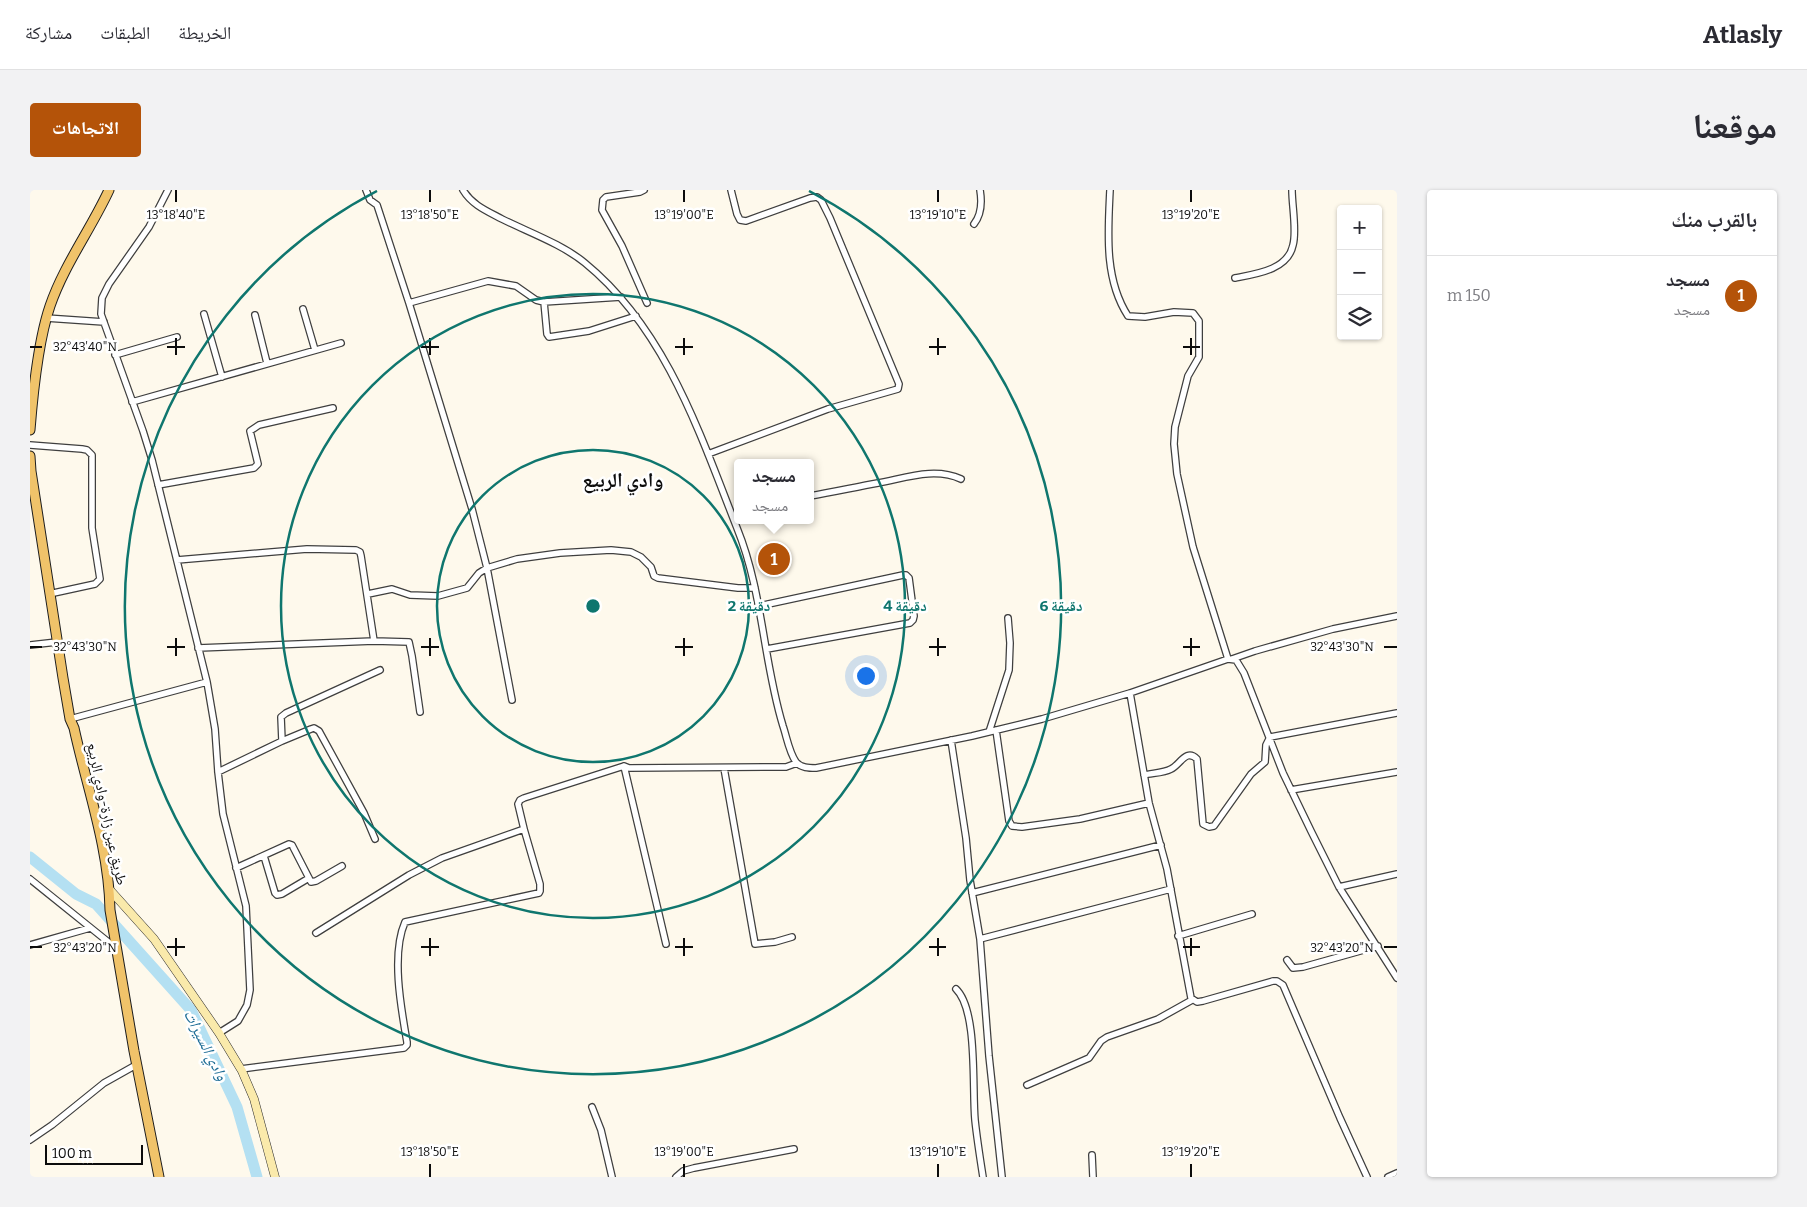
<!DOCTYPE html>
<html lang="ar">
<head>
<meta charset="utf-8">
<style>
	:root { --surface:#fff; --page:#f2f2f3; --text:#2b2b33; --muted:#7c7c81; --line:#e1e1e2; --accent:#b45309 }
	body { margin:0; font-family:Bitter,"Noto Naskh Arabic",serif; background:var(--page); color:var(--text); direction:rtl }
	.controls { position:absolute; right:15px; top:15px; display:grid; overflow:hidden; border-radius:5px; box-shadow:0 1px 4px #0004 }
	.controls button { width:45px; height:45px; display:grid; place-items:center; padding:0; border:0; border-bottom:1px solid var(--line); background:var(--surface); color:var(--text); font:25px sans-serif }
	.scale { position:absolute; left:15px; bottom:12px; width:98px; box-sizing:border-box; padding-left:5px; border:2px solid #0c0c0c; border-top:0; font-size:14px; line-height:18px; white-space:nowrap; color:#0c0c0c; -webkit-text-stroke:4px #fff; paint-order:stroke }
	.you { position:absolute; left:835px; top:485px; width:18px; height:18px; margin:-12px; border:4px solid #fff; border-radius:50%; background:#1a73e8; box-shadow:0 0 0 8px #1a73e833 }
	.badge { display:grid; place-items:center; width:32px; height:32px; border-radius:50%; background:var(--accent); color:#fff; font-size:16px; font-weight:700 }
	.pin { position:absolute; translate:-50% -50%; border:2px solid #fff; box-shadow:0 1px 5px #0006 }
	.popup { position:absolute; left:704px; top:269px; width:80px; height:65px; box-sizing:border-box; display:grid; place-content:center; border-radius:5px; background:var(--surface); filter:drop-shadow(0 1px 4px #0005); font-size:16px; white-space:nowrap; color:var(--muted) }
	.popup b { font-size:19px; color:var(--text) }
	.popup::after { content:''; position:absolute; left:50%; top:100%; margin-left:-10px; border:10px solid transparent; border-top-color:var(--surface) }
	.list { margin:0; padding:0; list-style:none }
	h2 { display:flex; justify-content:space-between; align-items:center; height:65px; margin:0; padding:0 20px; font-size:21px }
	h2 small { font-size:16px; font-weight:400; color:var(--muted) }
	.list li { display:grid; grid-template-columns:32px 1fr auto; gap:15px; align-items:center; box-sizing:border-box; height:80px; padding:0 20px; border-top:1px solid var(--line) }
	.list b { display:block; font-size:19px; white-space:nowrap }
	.list p { margin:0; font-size:16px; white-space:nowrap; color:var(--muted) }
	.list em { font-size:16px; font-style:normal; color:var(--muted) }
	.icon { flex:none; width:28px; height:28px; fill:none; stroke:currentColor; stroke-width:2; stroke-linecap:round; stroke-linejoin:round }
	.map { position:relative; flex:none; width:1367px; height:987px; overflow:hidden; direction:ltr; border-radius:5px }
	header { display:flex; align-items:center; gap:30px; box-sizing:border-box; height:70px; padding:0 25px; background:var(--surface); border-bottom:1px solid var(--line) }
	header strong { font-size:24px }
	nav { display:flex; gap:28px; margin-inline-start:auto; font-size:18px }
	.intro { display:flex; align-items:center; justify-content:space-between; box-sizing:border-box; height:120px; padding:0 30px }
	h1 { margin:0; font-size:35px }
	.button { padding:12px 22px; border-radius:5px; background:var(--accent); color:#fff; font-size:18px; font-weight:700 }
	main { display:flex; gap:30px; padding:0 30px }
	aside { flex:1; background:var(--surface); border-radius:5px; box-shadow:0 1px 4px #0004 }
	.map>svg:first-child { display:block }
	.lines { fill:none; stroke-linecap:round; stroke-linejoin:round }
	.river { stroke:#b4e0f2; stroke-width:11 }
	.street-casing { stroke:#3f3f3f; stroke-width:8 }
	.secondary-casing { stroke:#2e2e2e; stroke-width:9 }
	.primary-casing { stroke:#1d1d1d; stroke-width:11 }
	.street { stroke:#fff; stroke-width:5.5 }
	.secondary { stroke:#faeaab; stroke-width:8 }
	.primary { stroke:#f0c36a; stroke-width:9 }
	.ticks { fill:none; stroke:#0c0c0c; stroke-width:2 }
	.ring { fill:none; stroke:#0f766e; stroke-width:2.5 }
	.labels { text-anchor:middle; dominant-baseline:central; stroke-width:5; stroke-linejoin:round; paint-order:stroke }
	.street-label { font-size:15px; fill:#0c0c0c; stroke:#fff }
	.water-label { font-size:16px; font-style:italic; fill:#1d6c95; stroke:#fff }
	.district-label { font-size:20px; font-weight:bold; fill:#0c0c0c; stroke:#fff }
	.ticks-label { font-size:12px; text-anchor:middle; fill:#0c0c0c; stroke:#fff; stroke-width:5; stroke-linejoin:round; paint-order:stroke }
	.centre { fill:#0f766e; stroke:#fff; stroke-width:2.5 }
	.ring-label { font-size:15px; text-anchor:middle; font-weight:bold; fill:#0f766e; stroke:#fff; stroke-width:5; stroke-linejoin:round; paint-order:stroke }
</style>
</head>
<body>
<header>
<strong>Atlasly</strong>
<nav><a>الخريطة</a><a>الطبقات</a><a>مشاركة</a></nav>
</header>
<div class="intro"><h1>موقعنا</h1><a class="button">الاتجاهات</a></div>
<main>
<aside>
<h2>بالقرب منك<small></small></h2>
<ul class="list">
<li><span class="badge">1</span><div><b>مسجد</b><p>مسجد</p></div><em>150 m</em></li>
</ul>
</aside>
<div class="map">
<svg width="1367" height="987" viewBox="0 0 1367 987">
	<rect width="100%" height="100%" fill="#fef9ec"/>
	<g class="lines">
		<path class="river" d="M0 667 46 704 66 714 161 820 207 917 227 987"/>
		<defs>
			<path id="street" d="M138 0 119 37 79 94 72 108 71 124 113 241 122 270 177 492 185 539 188 582 193 624 216 716 220 800 217 815 208 831 189 843
				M336 0 340 10 347 15 379 113 442 319 457 378 482 510
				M433 0C442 15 457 21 472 29 498 42 532 54 555 73 636 139 670 244 707 338 733 402 733 471 753 536 757 548 759 562 766 572 771 578 779 578 786 578L942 546 1012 529 1100 503 1198 469 1206 470 1214 483 1253 583 1281 641 1309 697 1367 788
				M614 0 610 2 576 7 573 10 572 20 592 56 617 113
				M1080 0C1078 42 1074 89 1098 126L1115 127 1144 122 1163 123 1169 131V167L1158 186 1145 237 1144 254 1147 284 1163 357 1198 469
				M944 34C952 24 952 12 950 0
				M1205 88C1226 84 1258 80 1263 55 1267 41 1262 16 1262 0
				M514 112 517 144 519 147 559 141 606 126
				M379 113 458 91 486 96 506 110 514 112 591 107
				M273 119 285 160
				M174 124 192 187
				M225 125 237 173
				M16 128 74 132
				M85 165 147 147
				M102 212 311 153
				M0 255 52 259 57 260 62 265V338L70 389 65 394 19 404
				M678 264 798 219 868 199 869 194 800 28 791 10 787 7 780 8 716 31 710 30 707 24 701 0
				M128 295 224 278 228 274 220 241 229 235 303 218
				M780 306C803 302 826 297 848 293 876 288 904 277 931 289
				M147 370 277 359 326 360 330 362 331 366 344 451
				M338 404 362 399 380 405 408 406 437 398 449 383 457 378 487 369 530 363 581 360 601 362 611 367 621 377 624 386 628 388 708 398H725
				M729 416 873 385H876L879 388 884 426 883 430 880 433 737 459
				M0 455 27 452
				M168 458 344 451 379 452 382 466 390 522
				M1202 469 1225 461 1303 439 1367 426
				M1100 503 1119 613 1137 679 1161 808 1167 812 1173 811 1243 791H1247L1253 795 1310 928 1337 987
				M40 529 177 492
				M966 540 979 631 982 636 992 637 1050 629 1119 613
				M959 542 979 480 980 453 978 428
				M921 550 936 648 940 690 950 749 959 866 972 987
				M252 551 281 539 284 538 289 541 334 623 345 649
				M594 576 636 754
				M694 578 725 754 745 752 762 747
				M188 582 252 551 251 527 256 523 350 480
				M1114 585C1122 583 1134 583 1141 579 1150 575 1156 558 1167 569L1173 634 1179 637 1184 636 1221 584 1235 572 1236 555 1240 547 1367 523
				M1261 600 1367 582
				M234 666 245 703 247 705 252 704 279 688
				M206 678 259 654 262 655 281 692 286 691 312 676
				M0 689 87 759
				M1309 697 1367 684
				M942 703 1131 655
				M286 743 379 685 412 668 494 639 488 614 490 610 494 608 594 576 599 578 743 577H756L767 573
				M1148 746 1222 724
				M950 749 1141 699
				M0 755 60 738
				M1257 770 1263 778 1273 777 1348 756
				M926 799C948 820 942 898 945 930 947 949 950 968 953 987
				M211 879 374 858 377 855V852C371 818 361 764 375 732L509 703 510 701V694L494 639
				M997 895 1059 868 1071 851 1077 847 1128 829 1162 810
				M562 917 571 940 582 987
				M0 950 22 935 74 893 106 875
				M1062 965 1063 987
				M646 987 653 981 664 978 764 959
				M1358 987 1367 983"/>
			<path id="secondary" d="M80 700 124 749 189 843 212 881 224 909 245 987"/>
			<path id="primary" d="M0 240C3 202 8 151 20 116 34 75 61 39 79 0
				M0 266 1 281 33 488 40 529 44 538C57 598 79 658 80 720L104 861 129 987"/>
		</defs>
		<use href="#street" class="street-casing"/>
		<use href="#secondary" class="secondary-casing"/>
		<use href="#primary" class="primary-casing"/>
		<use href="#street" class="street"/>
		<use href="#secondary" class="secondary"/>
		<use href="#primary" class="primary"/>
	</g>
	<path class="ticks" d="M146 0V12M400 0V12M654 0V12M908 0V12M1161 0V12M146 148V165M400 148V165M654 148V165M908 148V165M1161 148V165M0 157H12M137 157H155M391 157H409M645 157H663M899 157H916M1153 157H1170M146 448V466M400 448V466M654 448V466M908 448V466M1161 448V466M0 457H12M137 457H155M391 457H409M645 457H663M899 457H916M1153 457H1170M1354 457H1367M146 748V766M400 748V766M654 748V766M908 748V766M1161 748V766M0 757H12M137 757H155M391 757H409M645 757H663M899 757H916M1153 757H1170M1354 757H1367M400 974V987M654 974V987M908 974V987M1161 974V987"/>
	<g class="ring">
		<circle cx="563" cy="416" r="156"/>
		<circle cx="563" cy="416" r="312"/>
		<path d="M779 1A468 468 0 1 1 347 1"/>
	</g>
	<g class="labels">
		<g class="street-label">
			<text transform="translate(77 624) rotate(78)">طريق عين زارة-وادي الربيع</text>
		</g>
		<g class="water-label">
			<text transform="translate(176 855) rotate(63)">وادي السيرات</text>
		</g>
		<g class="district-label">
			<text x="593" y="290">وادي الربيع</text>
		</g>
	</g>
	<g class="ticks-label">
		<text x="146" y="29">13°18'40"E</text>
		<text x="400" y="29">13°18'50"E</text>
		<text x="654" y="29">13°19'00"E</text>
		<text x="908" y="29">13°19'10"E</text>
		<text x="1161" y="29">13°19'20"E</text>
		<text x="55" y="161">32°43'40"N</text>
		<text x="55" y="461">32°43'30"N</text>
		<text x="1312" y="461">32°43'30"N</text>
		<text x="55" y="762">32°43'20"N</text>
		<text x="1312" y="762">32°43'20"N</text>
		<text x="400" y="966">13°18'50"E</text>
		<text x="654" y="966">13°19'00"E</text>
		<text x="908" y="966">13°19'10"E</text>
		<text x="1161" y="966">13°19'20"E</text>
	</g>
	<circle cx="563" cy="416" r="8" class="centre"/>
	<g class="ring-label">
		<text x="719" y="421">2 دقيقة</text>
		<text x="875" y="421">4 دقيقة</text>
		<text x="1031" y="421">6 دقيقة</text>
	</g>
</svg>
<div class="controls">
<button>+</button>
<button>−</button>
<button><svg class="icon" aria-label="layers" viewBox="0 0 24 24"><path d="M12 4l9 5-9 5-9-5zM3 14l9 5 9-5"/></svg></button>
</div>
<div class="scale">100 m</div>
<div class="you"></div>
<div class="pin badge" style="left:744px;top:369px">1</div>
<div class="popup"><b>مسجد</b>مسجد</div>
</div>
</main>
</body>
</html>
